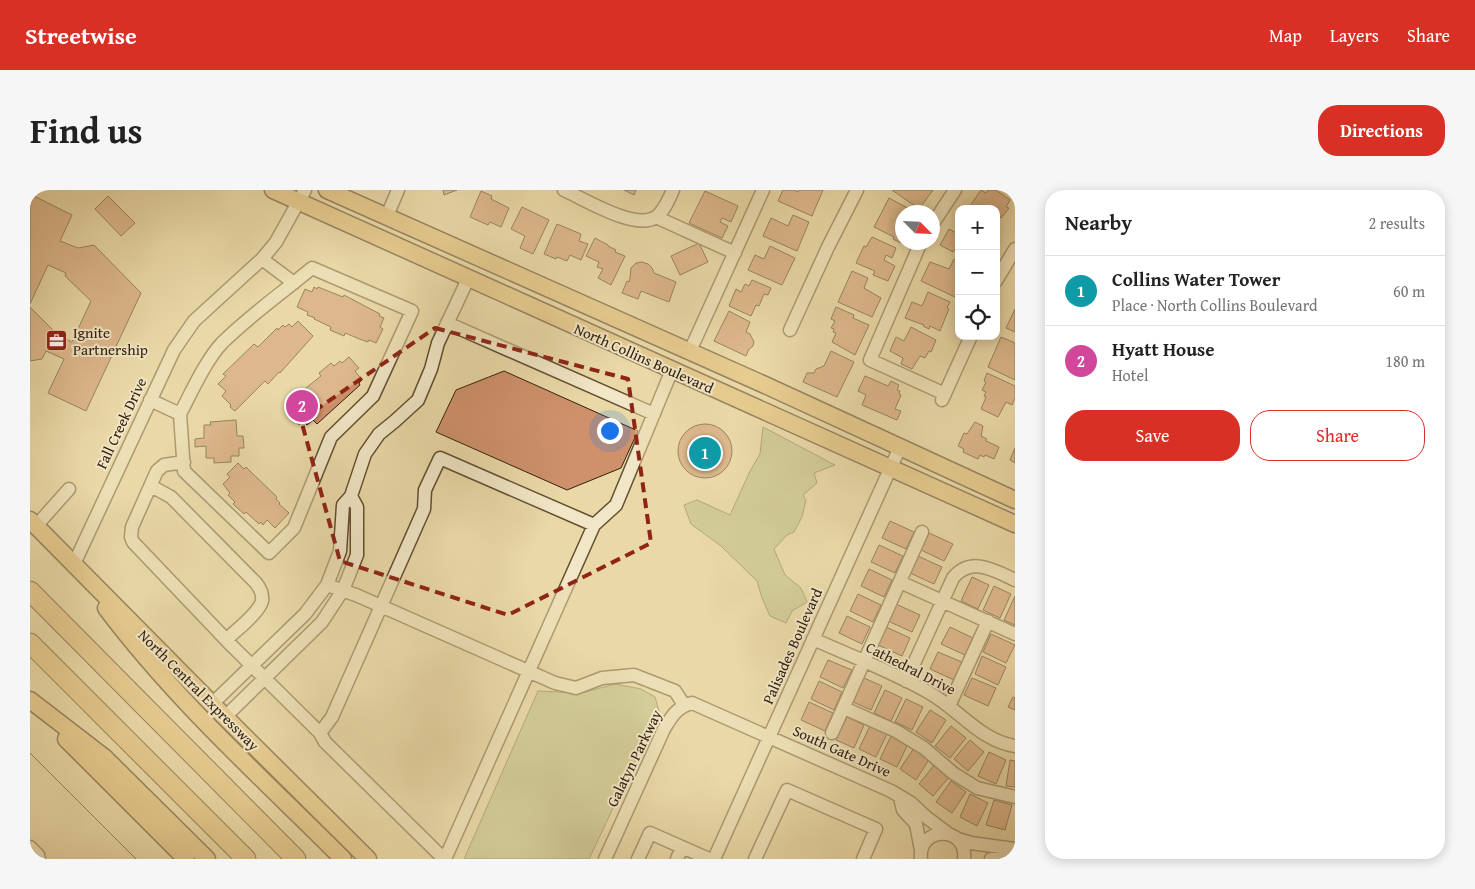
<!DOCTYPE html>
<html lang="en">
<head>
<meta charset="utf-8">
<style>
	:root { --surface:#fff; --page:#f6f6f6; --text:#222; --muted:#767676; --line:#e0e0e0; --accent:#d93025 }
	body { margin:0; font-family:"Gentium Book Plus",serif; background:var(--page); color:var(--text) }
	.controls { position:absolute; right:15px; top:15px; display:grid; overflow:hidden; border-radius:10px; box-shadow:0 2px 12px #0003 }
	.controls button { width:45px; height:45px; display:grid; place-items:center; padding:0; border:0; border-bottom:1px solid var(--line); background:var(--surface); color:var(--text); font:25px sans-serif }
	.compass { position:absolute; left:865px; top:15px; width:45px; height:45px; border-radius:50%; background:var(--surface); box-shadow:0 2px 12px #0003; rotate:114deg }
	.you { position:absolute; left:579px; top:240px; width:18px; height:18px; margin:-12px; border:4px solid #fff; border-radius:50%; background:#1a73e8; box-shadow:0 0 0 8px #1a73e833 }
	.badge { display:grid; place-items:center; width:32px; height:32px; border-radius:50%; background:var(--accent); color:#fff; font-size:16px; font-weight:700 }
	.pin { position:absolute; translate:-50% -50%; border:2px solid #fff; box-shadow:0 1px 5px #0006 }
	.list { margin:0; padding:0; list-style:none }
	h2 { display:flex; justify-content:space-between; align-items:center; height:65px; margin:0; padding:0 20px; font-size:21px }
	h2 small { font-size:16px; font-weight:400; color:var(--muted) }
	.list li { display:grid; grid-template-columns:32px 1fr auto; gap:15px; align-items:center; box-sizing:border-box; height:70px; padding:0 20px; border-top:1px solid var(--line) }
	.list b { display:block; font-size:19px; white-space:nowrap }
	.list p { margin:0; font-size:16px; white-space:nowrap; color:var(--muted) }
	.list em { font-size:16px; font-style:normal; color:var(--muted) }
	.actions { display:flex; gap:10px; padding:15px 20px }
	.actions a { flex:1; padding:11px 0; border:1px solid var(--accent); border-radius:20px; text-align:center; font-size:18px; color:var(--accent) }
	.actions .main { background:var(--accent); color:#fff }
	.icon { flex:none; width:28px; height:28px; fill:none; stroke:currentColor; stroke-width:2; stroke-linecap:round; stroke-linejoin:round }
	.map { position:relative; flex:none; width:985px; height:669px; overflow:hidden; border-radius:20px }
	header { display:flex; align-items:center; gap:30px; box-sizing:border-box; height:70px; padding:0 25px; background:var(--accent); color:#fff }
	header strong { font-size:24px }
	nav { display:flex; gap:28px; margin-inline-start:auto; font-size:18px }
	.intro { display:flex; align-items:center; justify-content:space-between; box-sizing:border-box; height:120px; padding:0 30px }
	h1 { margin:0; font-size:35px }
	.button { padding:12px 22px; border-radius:20px; background:var(--accent); color:#fff; font-size:18px; font-weight:700 }
	main { display:flex; gap:30px; padding:0 30px }
	aside { flex:1; background:var(--surface); border-radius:20px; box-shadow:0 2px 12px #0003 }
	.map>svg:first-child { display:block }
	.green { fill:#b9bf85; stroke:#767048 }
	.building { fill:#ce916c; stroke:#34200c }
	.lines { fill:none; stroke-linecap:round; stroke-linejoin:round }
	.minor-casing { stroke:#624e33; stroke-width:15 }
	.major-casing { stroke:#34200c; stroke-width:19 }
	.highway-casing { stroke:#34200c; stroke-width:21 }
	.minor { stroke:#f1e6c6; stroke-width:12 }
	.major { stroke:#e5bc74; stroke-width:16 }
	.highway { stroke:#e5bc74; stroke-width:19 }
	.tram { stroke:#34200c; stroke-width:1 }
	.marked { fill:none; stroke:#8f2418; stroke-width:4; stroke-dasharray:10 6; stroke-linejoin:round }
	.labels { text-anchor:middle; dominant-baseline:central; stroke-width:4; stroke-linejoin:round; paint-order:stroke }
	.poi-label { font-size:15px; fill:#34200c; stroke:#f1e6c6; text-anchor:start }
	.street-label { font-size:15px; fill:#34200c; stroke:#f1e6c6 }
</style>
</head>
<body>
<header>
<strong>Streetwise</strong>
<nav><a>Map</a><a>Layers</a><a>Share</a></nav>
</header>
<div class="intro"><h1>Find us</h1><a class="button">Directions</a></div>
<main>
<div class="map">
<svg width="985" height="669" viewBox="0 0 985 669">
	<rect width="100%" height="100%" fill="#ead9a7"/>
	<filter id="stains"><feTurbulence type="fractalNoise" baseFrequency=".004" numOctaves="4"/><feColorMatrix values="0 0 0 0 .2 0 0 0 0 .09 0 0 0 0 .02 0 0 0 .5 -.17"/></filter>
	<radialGradient id="worn" r=".72"><stop offset=".6" stop-color="#630" stop-opacity="0"/><stop offset="1" stop-color="#630" stop-opacity=".3"/></radialGradient>
	<path class="green" d="M733 237 805 275 784 283 787 293 773 305 776 310 772 327 764 342 757 345 744 359 755 385 771 398 777 412 762 421 756 433 740 426 732 408 727 391 691 356 661 334 654 315 667 310 700 325 720 281 730 264Z
		M585 494 611 499 625 507 629 521 559 669H434L508 501 552 503Z"/>
	<path class="building" d="M413 0H427L414 5Z
		M594 0H606L604 5Z
		M753 0H764L768 2 769 0H793L782 26 748 11Z
		M862 0H903L889 19Z
		M951 0 956 3 958 0H966L980 10 976 17 979 18 971 28 970 27 966 32V19H938Z
		M451 1 462 6 461 9 479 18 471 37 460 32 458 35 440 27Z
		M675 1 708 16 701 32 692 28 690 32 698 36 692 48 659 33Z
		M4 6 42 25 30 51 48 58 64 55 111 103 56 221 18 203 34 169 16 161 12 169 0 171V117L25 142 24 143 42 152 61 111 35 86 36 83 18 75 0 114V15Z
		M78 6 105 33 91 46 65 19Z
		M859 8 883 21 882 22H872V52H876L875 55 863 49 864 47 844 37Z
		M492 17 519 30 503 64 490 58 495 46 481 39Z
		M763 25 779 32 767 61 733 46 741 28 758 36Z
		M527 34 551 44 549 51 558 54 551 70 540 65 537 71 527 67 526 69 514 64Z
		M919 39 928 44 929 42V62L924 60 923 62 910 55Z
		M842 47 866 58 862 68 856 65 854 70 865 76 858 91 843 85 845 81 826 73 834 56 836 57Z
		M565 48 578 55V56L586 60 585 62 595 66 581 95 568 88 573 79 567 77 569 72 556 66Z
		M669 53 678 72 650 85 641 66Z
		M740 56 765 68 752 95 718 80 725 65 734 69Z
		M924 69 929 72V99L925 107 891 91 900 72 919 79Z
		M612 72 618 74 622 78 624 83 646 92 639 112 611 101 608 109 592 103 597 91 599 92 600 88 601 78 606 73Z
		M822 81 838 88 834 98 851 108 842 127 808 112Z
		M722 90 741 98 738 105 734 104 729 116 726 115 721 126 699 116 706 99 711 102 715 94 719 96Z
		M284 97 287 99 288 97 313 107 314 105 350 124 349 126 354 128 350 137 353 139 346 153 339 150 338 152 332 150 315 143 314 146 300 140 301 137 284 129 285 128 277 125 278 122 267 117 275 99 282 102Z
		M898 102 920 112 917 118 919 119 910 141 900 136 899 139 893 136 894 135 875 128 882 112 892 116Z
		M806 117 824 125 823 128 839 135 825 165 802 152 806 143 803 142 804 139 801 138 805 131 801 129Z
		M985 119V142L976 138Z
		M699 121 720 132 716 142 720 144 724 152 723 156 719 159 716 166 684 151Z
		M268 131 283 146 250 183 249 182 238 194 235 191 205 221 200 217 201 215 192 206 196 201 188 194 196 186 193 184 224 154 228 157 247 138 248 140 253 135 255 137 259 134 262 137Z
		M881 137 906 150 901 162 899 161 895 168 890 166 882 179 871 174 873 168 860 161 866 147 874 151Z
		M971 147 985 153V190L958 177Z
		M801 161 824 172 807 207 773 192 777 183H784L786 179 794 176Z
		M319 167 329 178 325 181 332 190 329 193 330 195 287 234 283 230 277 235 273 231 269 235 256 220 267 210 265 208 271 202 291 186 289 183 301 173 304 176 310 171 312 173Z
		M474 181 608 241 591 278 537 300 406 242 426 200Z
		M957 183 985 196V208L982 215 976 212 968 227 951 219 956 207 954 206 956 202 952 200 956 192 954 191Z
		M835 186 858 196 861 191 869 195 867 200 870 201 869 204 871 205 865 219 871 221 867 230 832 215 836 205 828 201Z
		M206 230 207 246H213L214 258H209V266H201V272L184 273V268H176V256L165 257V249L174 248V235H181L180 232Z
		M945 232 953 236 951 246 957 249 956 251 969 257 964 269 955 265 954 267 950 265 948 269 933 262 934 259 928 256 934 243 937 244Z
		M648 261a27 27 0 1 1 54 0a27 27 0 1 1-54 0Z
		M985 258V273L980 270Z
		M208 273 214 279 216 277 221 282 247 307 246 309 250 313 249 314 259 323 245 338 237 330 233 335 231 332 229 334 216 322 214 324 203 314 205 312 198 305 200 303 193 294 200 287 197 284Z
		M860 331 884 342 876 359 852 348Z
		M899 343 923 354 914 371 891 360Z
		M849 355 873 366 865 383 841 372Z
		M888 366 912 377 904 394 880 383Z
		M839 379 862 390 854 407 831 396Z
		M942 387 959 395 948 419 931 411Z
		M964 396 981 404 970 428 953 420Z
		M828 404 851 415 843 432 820 421Z
		M985 406V435L974 430Z
		M866 414 890 425 882 442 858 431Z
		M817 426 840 437 832 454 809 443Z
		M856 437 880 448 872 466 848 455Z
		M920 437 943 448 935 465 911 454Z
		M961 444 985 455 976 473 953 462Z
		M908 462 932 472 924 490 900 479Z
		M952 466 976 477 968 495 945 484Z
		M798 470 822 480 813 498 790 487Z
		M834 488 852 496 841 520 823 512Z
		M942 488 966 498 958 516 934 505Z
		M789 491 812 502 804 520 781 509Z
		M855 500 872 508 861 531 844 523Z
		M983 507 985 508V520L978 517Z
		M876 509 893 517 882 540 865 532Z
		M779 512 803 523 795 541 771 530Z
		M900 520 916 530 902 553 886 542Z
		M817 527 834 535 824 558 806 550Z
		M840 536 857 544 846 567 829 559Z
		M921 536 936 548 920 568 905 556Z
		M861 546 878 554 867 577 850 569Z
		M940 550 954 562 938 581 924 569Z
		M884 558 900 568 886 590 870 579Z
		M959 562 976 570 966 594 948 586Z
		M980 570 985 571V597L976 596Z
		M905 574 920 586 903 606 889 594Z
		M921 591 936 602 922 623 906 612Z
		M940 604 958 613 947 636 930 627Z
		M964 610 982 615 975 640 956 635Z"/>
	<g class="lines">
		<defs>
			<path id="minor" d="M534 0C554 9 606 41 626 27 634 21 639 9 643 0
				M357 26 368 0
				M626 27 705 63
				M902 35 925 0
				M891 52 840 170 915 204
				M232 69 264 93
				M966 91 985 59
				M417 133 624 224
				M760 140 798 57 827 0
				M660 161 733 0
				M120 210 150 224 154 281 239 363 264 338 301 247 343 206 382 121 282 78C252 103 219 126 192 153 176 170 161 203 150 224
				M912 210 941 146
				M154 272 134 275 127 281 102 337 101 347 103 352 202 456 290 543
				M121 296 141 307 226 393C230 398 233 404 232 411 229 423 205 441 196 450
				M6 336 39 299
				M44 374 144 160 164 131 232 69 246 52 275 0
				M870 392 985 444
				M297 395 326 405 525 493 546 498 572 488 604 485 645 501 654 515
				M783 449C821 466 861 481 898 502 929 519 950 551 985 556
				M876 491 923 388C941 366 964 380 985 390
				M182 514 275 424 297 395 310 361 313 315 321 306 335 264 349 244 365 231 388 210 401 179 408 153 438 89
				M919 516 958 431
				M814 518 866 541 894 558 923 583 947 598 985 607
				M195 527 292 432 313 400 327 365V317L321 306
				M802 543 892 342
				M870 608 873 620 886 634 891 660
				M928 649 941 653 985 659
				M0 657 8 665 9 669
				M414 669 295 552 290 543 302 527 394 319 395 300 410 268 564 335
				M415 669 564 335 586 315 642 180
				M575 669 634 539C642 526 647 517 662 513L861 601 881 613 896 627 920 645
				M608 669 620 643 679 669
				M647 669 652 657
				M684 669 870 257
				M725 669 757 600 846 639 833 669
				M891 669C887 636 938 635 934 669
				M961 669 985 662"/>
			<path id="major" d="M243 0 985 334
				M297 0 735 195 985 310
				M0 330 195 527 338 669
				M76 418C145 510 232 588 313 669
				M0 510 74 567 177 669
				M36 549 156 669"/>
			<path id="highway" d="M0 401 266 669
				M0 453 216 669"/>
		</defs>
		<use href="#minor" class="minor-casing"/>
		<use href="#major" class="major-casing"/>
		<use href="#highway" class="highway-casing"/>
		<use href="#minor" class="minor"/>
		<use href="#major" class="major"/>
		<use href="#highway" class="highway"/>
		<path class="tram" d="M0 563 106 669"/>
	</g>
	<path d="M0 0H985V669H0ZM405 138 598 189 621 353 478 425 310 371 271 230Z" fill="#ead9a7" fill-opacity=".55" fill-rule="evenodd"/>
	<path class="marked" d="M405 138 598 189 621 353 478 425 310 371 271 230Z"/>
	<defs>
		<symbol id="office-square" viewBox="-11 -11 22 22"><rect x="-9" y="-9" width="18" height="18" rx="4" fill="#8f2418" stroke="#f1e6c6"/><path d="M-6-3h4V-5.5h4V-3h4V5H-6ZM-1-4.5V-3h2v-1.5ZM-6 0V1H6V0Z" fill="#fff"/></symbol>
	</defs>
	<g fill-rule="evenodd">
		<use href="#office-square" x="14" y="138" width="25" height="25"/>
	</g>
	<g class="labels">
		<g class="poi-label">
			<text x="43" y="142">Ignite<tspan x="43" dy="17">Partnership</tspan></text>
		</g>
		<g class="street-label">
			<text transform="translate(614 168) rotate(24)">North Collins Boulevard</text>
			<text transform="translate(91 233) rotate(-65)">Fall Creek Drive</text>
			<text transform="translate(762 456) rotate(-66)">Palisades Boulevard</text>
			<text transform="translate(881 478) rotate(27)">Cathedral Drive</text>
			<text transform="translate(169 500) rotate(45)">North Central Expressway</text>
			<text transform="translate(812 561) rotate(24)">South Gate Drive</text>
			<text transform="translate(604 568) rotate(-64)">Galatyn Parkway</text>
		</g>
	</g>
	<rect width="100%" height="100%" filter="url(#stains)"/>
	<rect width="100%" height="100%" fill="url(#worn)"/>
</svg>
<div class="controls">
<button>+</button>
<button>−</button>
<button><svg class="icon" aria-label="locate" viewBox="0 0 24 24"><circle cx="12" cy="12" r="6"/><path d="M12 2v4M12 18v4M2 12h4M18 12h4"/></svg></button>
</div>
<svg class="compass" viewBox="-18 -18 36 36"><path d="M0-13l5 13h-10z" fill="#e53935"/><path d="M0 13l5-13h-10z" fill="#767676"/></svg>
<div class="you"></div>
<div class="pin badge" style="left:675px;top:263px;background:#0f9aa8">1</div>
<div class="pin badge" style="left:272px;top:216px;background:#d1479c">2</div>
</div>
<aside>
<h2>Nearby<small>2 results</small></h2>
<ul class="list">
<li><span class="badge" style="background:#0f9aa8">1</span><div><b>Collins Water Tower</b><p>Place · North Collins Boulevard</p></div><em>60 m</em></li>
<li><span class="badge" style="background:#d1479c">2</span><div><b>Hyatt House</b><p>Hotel</p></div><em>180 m</em></li>
</ul>
<div class="actions"><a class="main">Save</a><a>Share</a></div>
</aside>
</main>
</body>
</html>
